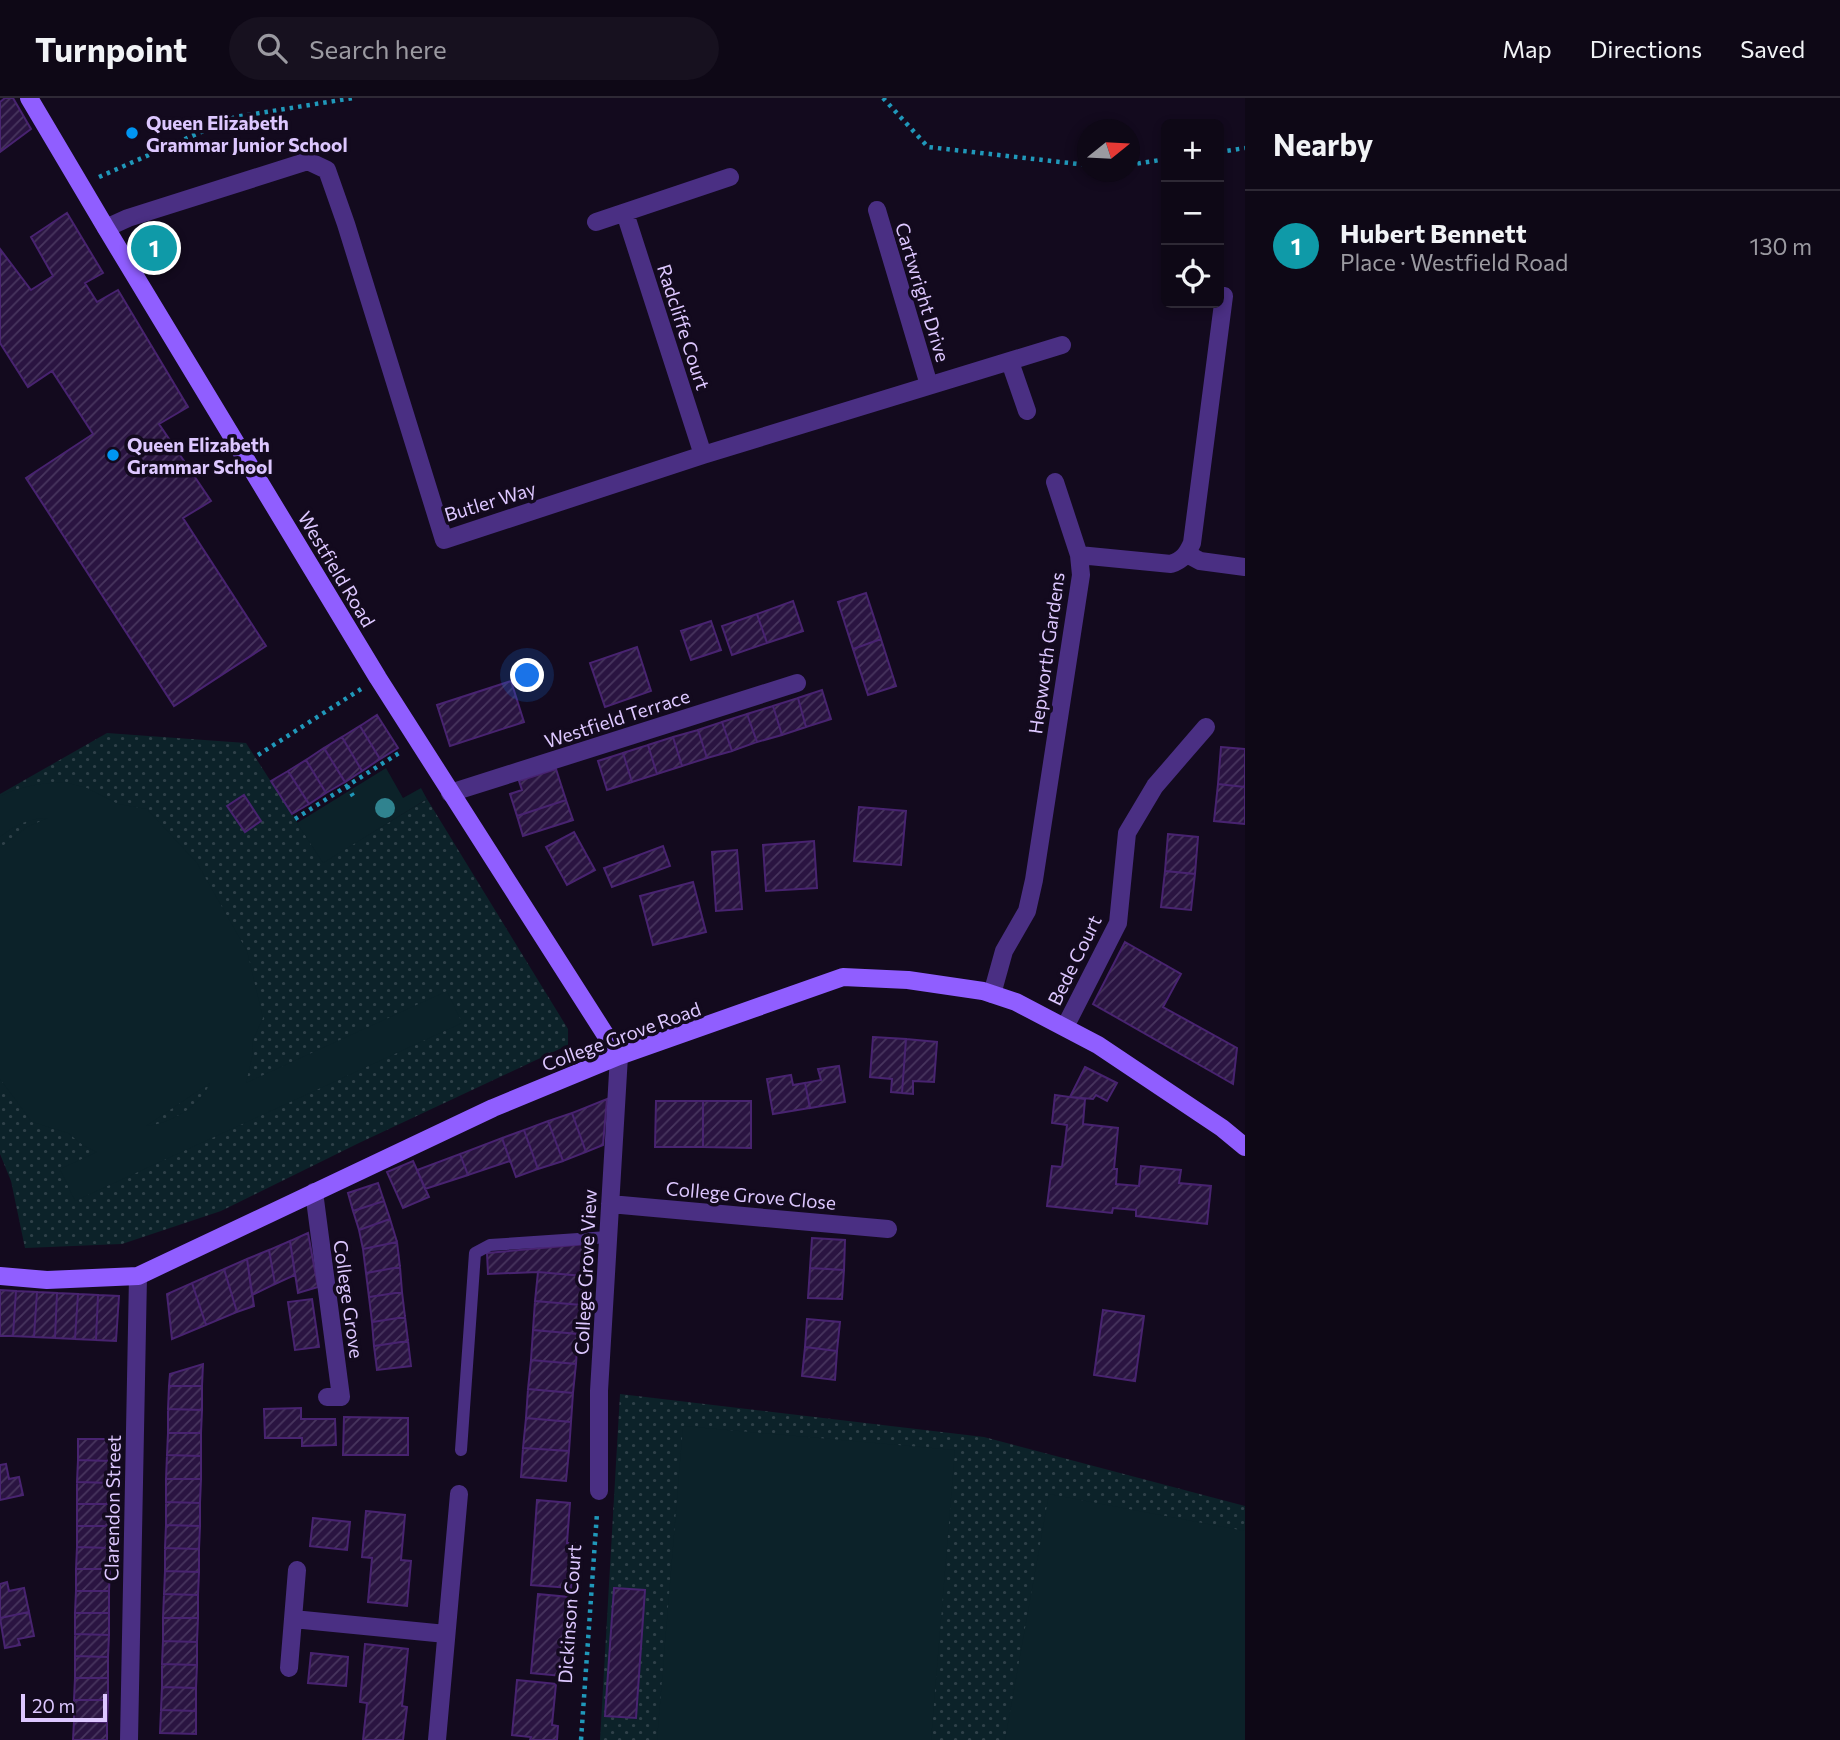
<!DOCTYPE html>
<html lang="en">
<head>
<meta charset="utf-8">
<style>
	:root { --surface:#0e0816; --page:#17111f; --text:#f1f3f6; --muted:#9b9aa1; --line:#2e2935; --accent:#7c3aed }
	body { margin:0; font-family:Commissioner,sans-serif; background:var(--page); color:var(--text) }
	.controls { position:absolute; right:21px; top:21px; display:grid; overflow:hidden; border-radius:10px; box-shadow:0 4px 10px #0003 }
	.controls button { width:63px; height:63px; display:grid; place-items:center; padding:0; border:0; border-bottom:2px solid var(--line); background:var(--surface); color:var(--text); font:35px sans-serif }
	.compass { position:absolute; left:1077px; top:21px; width:63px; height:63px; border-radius:50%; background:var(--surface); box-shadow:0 4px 10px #0003; rotate:72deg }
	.scale { position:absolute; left:21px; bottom:18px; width:86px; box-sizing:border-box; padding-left:7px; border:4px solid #ddc7ff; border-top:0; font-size:19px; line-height:24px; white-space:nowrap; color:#ddc7ff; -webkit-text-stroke:5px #130a1e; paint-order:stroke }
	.you { position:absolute; left:528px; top:578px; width:24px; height:24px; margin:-18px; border:5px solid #fff; border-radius:50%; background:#1a73e8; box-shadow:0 0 0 10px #1a73e833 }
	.badge { display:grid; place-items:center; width:46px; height:46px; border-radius:50%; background:var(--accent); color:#fff; font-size:23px; font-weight:700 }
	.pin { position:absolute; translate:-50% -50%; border:4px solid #fff; box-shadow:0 2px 7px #0006 }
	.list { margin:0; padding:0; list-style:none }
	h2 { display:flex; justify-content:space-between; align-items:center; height:91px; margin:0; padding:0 28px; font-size:30px }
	h2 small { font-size:23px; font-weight:400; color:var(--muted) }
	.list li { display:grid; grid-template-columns:46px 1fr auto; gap:21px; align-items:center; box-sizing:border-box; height:112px; padding:0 28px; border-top:2px solid var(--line) }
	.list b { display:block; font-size:26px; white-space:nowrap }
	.list p { margin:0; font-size:23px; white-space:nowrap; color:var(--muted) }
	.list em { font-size:23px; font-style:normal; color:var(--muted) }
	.icon { flex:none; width:38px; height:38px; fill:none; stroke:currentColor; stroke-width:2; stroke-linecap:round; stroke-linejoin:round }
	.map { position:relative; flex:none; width:1245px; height:1642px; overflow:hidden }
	header { display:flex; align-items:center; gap:42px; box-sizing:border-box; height:98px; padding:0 35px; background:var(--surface); border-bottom:2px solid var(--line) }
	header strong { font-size:33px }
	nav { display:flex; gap:38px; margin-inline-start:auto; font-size:24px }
	.search { width:490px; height:63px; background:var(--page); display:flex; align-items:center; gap:18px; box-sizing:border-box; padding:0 24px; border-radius:38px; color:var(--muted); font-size:26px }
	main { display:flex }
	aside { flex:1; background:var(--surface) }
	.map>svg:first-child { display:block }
	.grass { fill:url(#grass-dots) }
	.garden { fill:#0c2229; fill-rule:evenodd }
	.building { fill:url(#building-hatch); stroke:#482370; stroke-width:2 }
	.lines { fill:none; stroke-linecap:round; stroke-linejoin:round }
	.path { stroke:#2098ba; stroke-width:4.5; stroke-dasharray:3.5 5; stroke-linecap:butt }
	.lane { stroke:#4a2f83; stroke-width:12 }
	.street { stroke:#4a2f83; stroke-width:18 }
	.secondary { stroke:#905eff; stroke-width:18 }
	.tree { fill:#30838f }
	.poi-dot { fill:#0095f2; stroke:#130a1e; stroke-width:2.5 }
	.labels { text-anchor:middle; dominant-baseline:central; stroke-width:7; stroke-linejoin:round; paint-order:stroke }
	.poi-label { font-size:19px; font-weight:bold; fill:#ddc7ff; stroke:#130a1e; text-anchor:start }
	.street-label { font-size:19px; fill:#ddc7ff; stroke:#130a1e }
</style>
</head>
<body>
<header>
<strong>Turnpoint</strong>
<div class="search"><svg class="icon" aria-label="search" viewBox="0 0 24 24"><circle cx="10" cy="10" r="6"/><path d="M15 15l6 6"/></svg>Search here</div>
<nav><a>Map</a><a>Directions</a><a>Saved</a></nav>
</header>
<main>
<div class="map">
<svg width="1245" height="1642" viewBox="0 0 1245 1642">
	<defs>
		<pattern id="grass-dots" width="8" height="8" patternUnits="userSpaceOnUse" patternTransform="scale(1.75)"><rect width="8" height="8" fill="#0c2229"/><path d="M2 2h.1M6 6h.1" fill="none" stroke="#2f4149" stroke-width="1.8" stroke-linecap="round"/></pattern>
		<pattern id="building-hatch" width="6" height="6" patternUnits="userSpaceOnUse" patternTransform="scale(1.75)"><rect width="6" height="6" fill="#2a1441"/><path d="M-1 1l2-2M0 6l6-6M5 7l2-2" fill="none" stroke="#48355e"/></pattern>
	</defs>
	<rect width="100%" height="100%" fill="#130a1e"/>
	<path class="grass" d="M107 635 246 645 323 764 427 701 568 931V947L359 1045 221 1113 122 1146 25 1150 11 1083 0 1056V696Z
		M620 1296 984 1339 1245 1408V1642H600Z"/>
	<path class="garden" d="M386 670 403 700 421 690 427 701 323 765 297 725Z
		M64 684 87 690 118 706 147 711 197 765 247 853 263 920 252 944 253 955 246 985 447 893 462 925 75 1103 60 1071 97 1054 84 1048 68 1035 32 1024 0 981V750L27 729 48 720C29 720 15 727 0 739V698C21 688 41 685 64 684ZM210 985C201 1008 170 1026 146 1028Z
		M683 1328 955 1352 931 1642H657Z
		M1049 1396 1245 1433V1642H1005Z"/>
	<path class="building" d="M5 0H13L31 31 0 54V4Z
		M67 115 103 175 85 185 97 204 118 192 188 309 159 326 211 403 183 420 266 548 174 608 26 380 93 336 52 273 28 289 0 245V151L31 192 53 178 31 139Z
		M866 495 881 541 853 551 838 504Z
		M793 503 803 533 767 545 757 516Z
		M757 516 767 545 732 557 722 528Z
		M711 523 721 552 691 562 681 533Z
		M881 541 896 588 868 597 853 551Z
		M637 549 651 593 605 609 590 565Z
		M511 583 524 624 450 648 437 607Z
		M822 592 831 621 806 629 798 600Z
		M798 600 806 629 782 637 773 608Z
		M773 608 782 637 757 644 747 616Z
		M747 616 757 644 732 653 722 624Z
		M377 617 398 650 380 661 360 628Z
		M722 624 732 653 707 660 698 632Z
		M360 628 380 661 362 673 342 639Z
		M698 632 707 660 682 668 673 639Z
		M342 639 362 673 345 684 324 650Z
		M673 639 682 668 657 676 648 647Z
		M648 647 657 676 632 684 623 655Z
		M1221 649 1245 651V689L1218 686Z
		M324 650 345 684 326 695 306 662Z
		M623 655 632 684 607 692 598 663Z
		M306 662 326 695 309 706 288 673Z
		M556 671 566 702 517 718 510 696 522 692 519 683Z
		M288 673 309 706 292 716 271 683Z
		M1218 686 1245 689V726L1214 723Z
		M244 697 261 723 245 734 227 708Z
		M566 702 573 722 523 738 517 718Z
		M859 709 906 713 901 767 854 763Z
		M574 734 595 772 567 787 546 749Z
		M1168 736 1198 739 1195 776 1165 773Z
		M814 743 817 790 766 793 763 747Z
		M663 748 670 768 612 789 604 770Z
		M737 752 742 811 716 813 712 754Z
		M1165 773 1195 776 1191 812 1161 809Z
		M693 784 706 834 653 847 640 798Z
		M1125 844 1181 876 1163 909 1237 950 1233 986 1093 906Z
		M873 939 906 941 902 995 891 994 892 981 870 979Z
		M906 941 937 944 934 984 913 983V996L902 995Z
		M839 968 845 1004 810 1010 805 985 821 982 818 971Z
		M1085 969 1117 985 1107 1003 1096 997 1093 1001 1070 999Z
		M791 977 793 987 805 985 810 1010 773 1016 767 981Z
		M1055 997 1085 1001 1083 1026 1118 1030 1114 1071H1117L1116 1086 1139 1088 1141 1068 1181 1072 1179 1085 1211 1088 1207 1126 1136 1118V1112L1113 1110 1112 1115 1047 1108 1052 1068 1062 1069 1067 1027 1052 1025Z
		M607 1001 603 1047 586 1054 572 1015Z
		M656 1003H703V1049H655Z
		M703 1003H751V1050L703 1049Z
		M572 1015 586 1054 563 1063 548 1023Z
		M548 1023 563 1063 538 1071 524 1032Z
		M524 1032 538 1071 516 1079 502 1040Z
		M502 1040 510 1063 468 1077 460 1056Z
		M460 1056 468 1077 425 1091 417 1072Z
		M413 1063 429 1099 403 1110 387 1074Z
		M378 1085 384 1103 353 1113 348 1095Z
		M384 1103 390 1121 359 1132 353 1113Z
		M390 1121 397 1144 363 1151 359 1132Z
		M308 1135 318 1189 298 1195 290 1143Z
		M812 1140 845 1142 844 1172 810 1170Z
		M290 1143 295 1177 275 1186 269 1152Z
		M397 1144 400 1169 366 1175 363 1151Z
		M586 1146 583 1178 538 1174 488 1176 487 1155Z
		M269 1152 275 1186 252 1197 247 1161Z
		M247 1161 254 1208 237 1214 224 1171Z
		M400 1169 402 1194 369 1199 366 1175Z
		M810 1170 844 1172 842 1201 808 1200Z
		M224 1171 237 1214 206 1227 192 1185Z
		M538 1174 583 1178 581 1207 535 1203Z
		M192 1185 206 1227 172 1241 167 1196Z
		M0 1192 16 1193 13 1238H0Z
		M16 1193 37 1194 34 1239 13 1238Z
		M37 1194 57 1195 55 1240 34 1239Z
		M402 1194 405 1219 372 1224 369 1199Z
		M57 1195 78 1196 75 1241 55 1240Z
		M78 1196 98 1197 96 1242 75 1241Z
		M98 1197 119 1198 116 1243 96 1242Z
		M312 1201 319 1249 295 1252 288 1204Z
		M535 1203 581 1207 578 1236 533 1232Z
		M1103 1212 1144 1218 1135 1283 1094 1277Z
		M405 1219 408 1243 374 1248 372 1224Z
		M807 1221 840 1224 837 1253 805 1249Z
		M533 1232 578 1236 576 1266 531 1262Z
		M408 1243 411 1268 377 1272 374 1248Z
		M805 1249 837 1253 835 1282 802 1278Z
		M531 1262 576 1266 573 1295 528 1291Z
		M203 1266 202 1288H169L170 1276Z
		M169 1288H202V1312L168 1311Z
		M528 1291 573 1295 571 1324 526 1320Z
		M301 1310V1321H335L336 1347 302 1348V1340H265L264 1311Z
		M168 1311 202 1312 201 1335H168Z
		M344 1319 408 1320V1357H343Z
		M526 1320 571 1324 569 1353 523 1350Z
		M168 1335H201V1358L167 1357Z
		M78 1341H112L111 1363 78 1362Z
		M523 1350 569 1353 566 1383 521 1379Z
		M167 1357 201 1358V1381H166Z
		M78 1362 111 1363V1385L77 1384Z
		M6 1366 9 1381 19 1379 23 1397 0 1402V1367Z
		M166 1381H201L200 1405 166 1404Z
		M77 1384 111 1385V1406H77Z
		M537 1402 570 1405 567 1445H575L571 1490 531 1487Z
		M166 1404 200 1405V1428L166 1427Z
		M77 1406H111L110 1428H77Z
		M366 1413 405 1417 401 1462 411 1463 407 1508 368 1504 372 1460 362 1459Z
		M313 1420 350 1424 347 1452 310 1448Z
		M166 1427 200 1428 199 1451 165 1450Z
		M77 1428H110V1450L77 1449Z
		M77 1449 110 1450V1471H76Z
		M165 1450 199 1451V1474L165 1473Z
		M76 1471H110L109 1493H76Z
		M165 1473 199 1474 198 1497 164 1496Z
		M7 1484 9 1493 24 1490 29 1514 0 1520V1486Z
		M614 1490 645 1492 636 1620 605 1618Z
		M76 1493H109V1515H75Z
		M164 1496 198 1497V1520H163Z
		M538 1496 569 1499 562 1578 531 1575Z
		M29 1514 34 1538 18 1541 20 1547 5 1550 0 1520Z
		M75 1515H109V1537L75 1536Z
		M163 1520H198L197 1544 163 1543Z
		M75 1536 109 1537 108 1559 75 1558Z
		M163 1543 197 1544V1567L162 1566Z
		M365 1546 408 1551 402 1608 407 1609 403 1642H363L367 1605 360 1604Z
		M311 1555 348 1559 346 1588 308 1585Z
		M75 1558 108 1559V1580H75Z
		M162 1566 197 1567 196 1590 162 1589Z
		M75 1580H108V1602H74Z
		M517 1582 556 1586 552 1627 558 1628 557 1642H530L531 1639 512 1637Z
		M162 1589 196 1590V1613L161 1612Z
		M74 1602H108L107 1624 74 1623Z
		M161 1612 196 1613V1636L160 1635Z
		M74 1623 107 1624V1642H73Z"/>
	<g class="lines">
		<path class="path" d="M883 0 928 49 1087 67
			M1219 54 1245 50
			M1129 67 1166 61
			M99 79 235 19 353 0
			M258 657 361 591
			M347 688 353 698
			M295 721 399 655
			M581 1642 597 1415"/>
		<path class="lane" d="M461 1352 475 1155 490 1147 608 1139"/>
		<path class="street" d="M877 112 929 287
			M625 115 703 357
			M596 124 730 79
			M106 130 128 120 308 63 327 72 346 126 444 442 703 357 1062 247
			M1010 264 1027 313
			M1187 456 1200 463 1245 469
			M1079 457 1171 466C1183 462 1187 456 1192 445L1224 198
			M450 695 797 585
			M992 896 1004 853 1027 813 1034 782 1081 477 1079 457 1055 384
			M1065 929 1118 825 1127 735 1155 688 1206 629
			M314 1094 341 1299H327
			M610 1106 888 1131
			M599 1393V1293L619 958
			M293 1521 446 1536
			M289 1570 297 1472
			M129 1642 138 1178
			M437 1642 459 1396"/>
		<path class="secondary" d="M29 0 106 130 378 580 619 958
			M0 1178 47 1182 138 1178 493 1010 619 958 843 879 908 882 983 893 1016 904 1098 947 1222 1030 1245 1049"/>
	</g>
	<circle class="tree" cx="385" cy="710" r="10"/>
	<g class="poi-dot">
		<circle cx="132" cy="35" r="7"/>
		<circle cx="113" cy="357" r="7"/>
	</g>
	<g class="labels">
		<g class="poi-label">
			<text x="146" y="24">Queen Elizabeth<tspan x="146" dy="22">Grammar Junior School</tspan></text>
			<text x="127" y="346">Queen Elizabeth<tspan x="127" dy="22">Grammar School</tspan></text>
		</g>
		<g class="street-label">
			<text transform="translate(923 194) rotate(73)">Cartwright Drive</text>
			<text transform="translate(684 229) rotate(72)">Radcliffe Court</text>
			<text transform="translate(490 403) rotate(-17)">Butler Way</text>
			<text transform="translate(337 471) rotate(59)">Westfield Road</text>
			<text transform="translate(1046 555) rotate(-82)">Hepworth Gardens</text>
			<text transform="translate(617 620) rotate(-18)">Westfield Terrace</text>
			<text transform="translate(1074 862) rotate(-64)">Bede Court</text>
			<text transform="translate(621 938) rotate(-20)">College Grove Road</text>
			<text transform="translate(751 1097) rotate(5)">College Grove Close</text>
			<text transform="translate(585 1174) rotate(-87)">College Grove View</text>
			<text transform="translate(349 1201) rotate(82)">College Grove</text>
			<text transform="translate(112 1410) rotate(-89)">Clarendon Street</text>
			<text transform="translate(569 1516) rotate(-86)">Dickinson Court</text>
		</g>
	</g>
</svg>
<div class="controls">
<button>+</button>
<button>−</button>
<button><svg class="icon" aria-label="locate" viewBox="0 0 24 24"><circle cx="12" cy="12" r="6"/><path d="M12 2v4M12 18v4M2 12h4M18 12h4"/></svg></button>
</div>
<svg class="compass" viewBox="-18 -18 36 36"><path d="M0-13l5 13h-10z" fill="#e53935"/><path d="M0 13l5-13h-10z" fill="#9b9aa1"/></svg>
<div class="scale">20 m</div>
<div class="you"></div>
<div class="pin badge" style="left:154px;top:150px;background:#0f9aa8">1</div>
</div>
<aside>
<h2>Nearby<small></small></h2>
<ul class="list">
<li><span class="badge" style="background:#0f9aa8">1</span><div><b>Hubert Bennett</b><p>Place · Westfield Road</p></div><em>130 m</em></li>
</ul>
</aside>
</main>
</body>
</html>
